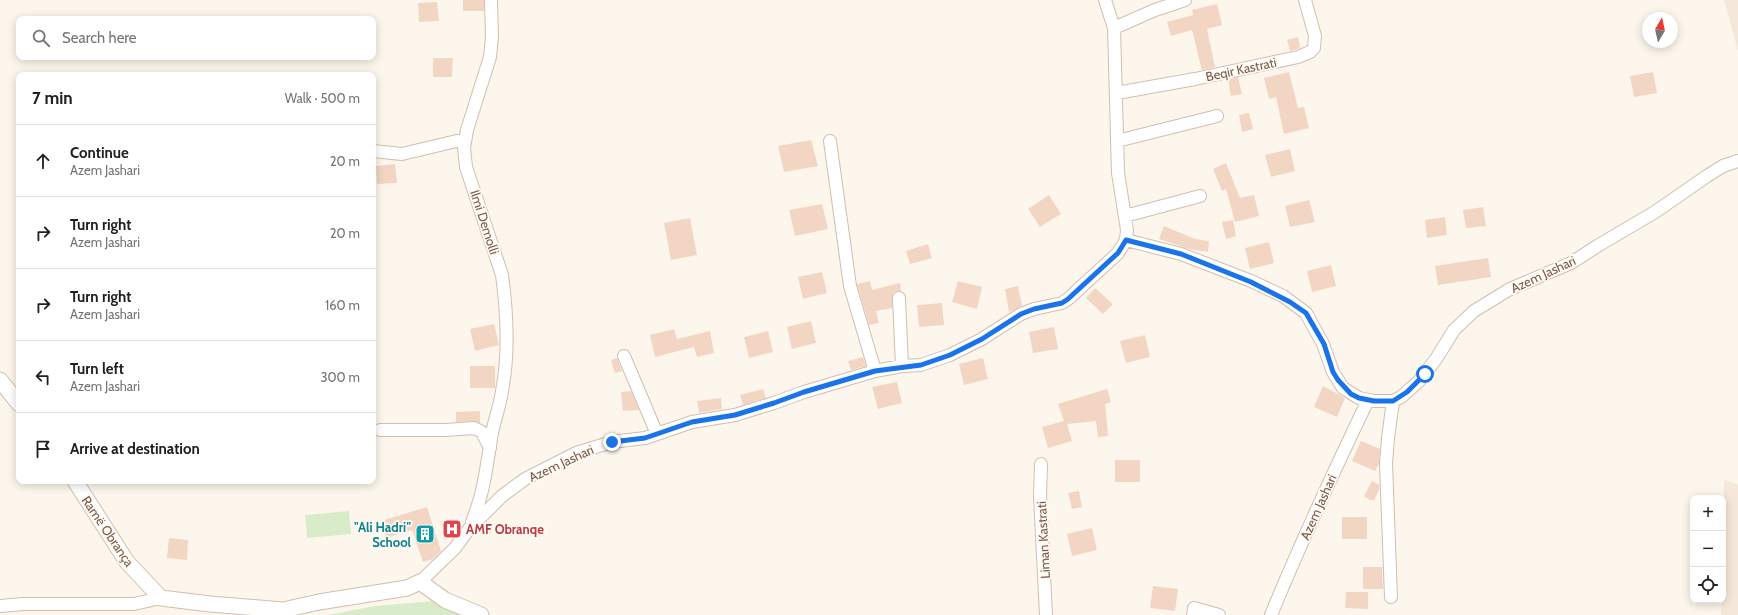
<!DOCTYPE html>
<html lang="en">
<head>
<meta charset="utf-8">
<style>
	:root { --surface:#fff; --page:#f6f6f6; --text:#202124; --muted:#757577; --line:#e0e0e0 }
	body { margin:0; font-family:Cabin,sans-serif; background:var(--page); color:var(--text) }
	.controls { position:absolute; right:12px; bottom:12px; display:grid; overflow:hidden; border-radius:8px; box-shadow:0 2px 10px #0003 }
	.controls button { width:36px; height:36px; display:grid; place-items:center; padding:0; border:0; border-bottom:1px solid var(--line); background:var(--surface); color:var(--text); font:20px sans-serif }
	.compass { position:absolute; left:1642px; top:12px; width:36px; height:36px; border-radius:50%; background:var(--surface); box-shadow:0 2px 10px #0003; rotate:9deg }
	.stop { position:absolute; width:12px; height:12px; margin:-9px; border:3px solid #1a73e8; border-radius:50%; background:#fff }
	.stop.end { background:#1a73e8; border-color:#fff; box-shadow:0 1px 4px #0008 }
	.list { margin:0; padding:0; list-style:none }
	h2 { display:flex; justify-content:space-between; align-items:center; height:52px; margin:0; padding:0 16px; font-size:17px }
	h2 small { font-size:13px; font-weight:400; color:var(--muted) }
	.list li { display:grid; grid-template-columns:26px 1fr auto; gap:12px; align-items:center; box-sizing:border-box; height:72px; padding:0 16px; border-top:1px solid var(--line) }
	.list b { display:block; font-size:15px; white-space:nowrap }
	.list p { margin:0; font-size:13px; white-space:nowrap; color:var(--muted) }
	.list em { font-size:13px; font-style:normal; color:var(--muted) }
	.icon { flex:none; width:22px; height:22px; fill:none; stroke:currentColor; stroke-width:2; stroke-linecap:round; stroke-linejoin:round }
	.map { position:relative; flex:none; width:1738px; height:615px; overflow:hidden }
	.search { position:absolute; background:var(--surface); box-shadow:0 2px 10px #0003; left:16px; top:16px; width:360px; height:44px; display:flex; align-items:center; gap:10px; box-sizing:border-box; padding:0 14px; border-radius:8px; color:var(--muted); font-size:15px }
	.panel { position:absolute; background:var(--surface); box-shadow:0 2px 10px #0003; left:16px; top:72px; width:360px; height:412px; border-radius:8px }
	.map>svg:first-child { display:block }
	.residential { fill:#f5e8da }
	.green { fill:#d8ecc9 }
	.building { fill:#f3d5c3 }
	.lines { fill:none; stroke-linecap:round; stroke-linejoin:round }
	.minor-casing { stroke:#d1beb0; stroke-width:14 }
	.tertiary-casing { stroke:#d1beb0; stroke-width:17 }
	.minor { stroke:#fff; stroke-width:12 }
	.tertiary { stroke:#fff; stroke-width:15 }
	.route { stroke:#1a73e8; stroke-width:5 }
	.labels { text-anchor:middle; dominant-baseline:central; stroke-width:3.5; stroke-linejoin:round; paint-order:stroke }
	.street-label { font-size:13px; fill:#7a5c4d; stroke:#fffaf3 }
	.culture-label { font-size:13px; font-weight:bold; fill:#0d838f; stroke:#fffaf3; text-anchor:end }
	.health-label { font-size:13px; font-weight:bold; fill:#be3a42; stroke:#fffaf3; text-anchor:start }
</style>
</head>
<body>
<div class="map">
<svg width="1738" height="615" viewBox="0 0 1738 615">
	<rect width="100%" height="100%" fill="#fdf6ec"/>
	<path class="residential" d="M1724 0H1738V51Z
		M1724 480 1738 484V615H1721V600H1723Z"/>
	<path class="green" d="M349 511 351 534 307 538 305 515Z
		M434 601 461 615H328L375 606Z"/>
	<path class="building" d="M463 0H484V11H463Z
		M437 2 439 21 419 22 418 3Z
		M1217 4 1222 25 1207 29 1215 67 1202 70 1192 30 1171 36 1167 22 1193 15 1192 10Z
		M1298 37 1300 48 1290 51 1287 40Z
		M433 58H453L452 77H433Z
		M1289 72 1298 108 1304 107 1309 128 1284 134 1276 97 1269 99 1264 78Z
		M1653 72 1657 93 1634 97 1630 76Z
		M1238 77 1242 94 1231 96 1228 80Z
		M1249 113 1253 129 1242 132 1239 115Z
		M811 140 818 166 784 172 778 146Z
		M1290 149 1295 171 1271 177 1265 155Z
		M1226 163 1240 198 1254 195 1259 216 1235 222 1226 189 1222 191 1213 169Z
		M395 164 397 183 377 184 376 166Z
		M1049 195 1061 214 1040 227 1028 209Z
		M1309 200 1315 222 1290 227 1285 206Z
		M822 204 828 229 795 236 789 210Z
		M1483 207 1486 226 1466 228 1463 210Z
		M1445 217 1447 235 1427 238 1425 220Z
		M690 218 697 255 671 260 664 223Z
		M1233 220 1236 236 1226 239 1222 222Z
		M1164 226 1195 239 1209 241 1208 252 1189 249 1159 239Z
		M1269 242 1274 263 1250 269 1245 248Z
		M928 244 932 258 910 264 906 251Z
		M1488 258 1491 277 1438 285 1435 266Z
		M1331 265 1336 286 1312 292 1307 271Z
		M822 272 827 293 803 299 798 277Z
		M870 281 872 290 900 283 901 291 895 292 893 294 892 308 876 311 879 323 869 325 857 284Z
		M958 281 982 287 977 309 952 302Z
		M1018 286 1022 306 1009 312 1005 289Z
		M1095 288 1113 304 1103 314 1086 298Z
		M942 303 944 325 919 327 917 305Z
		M811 321 816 343 792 349 787 327Z
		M494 324 499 345 475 351 470 329Z
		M1054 327 1058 349 1033 353 1029 332Z
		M674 329 677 339 710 331 714 353 697 357 694 347 655 357 650 335Z
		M768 331 773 352 749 358 744 337Z
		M1145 335 1150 357 1126 363 1120 341Z
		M863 357 866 366 851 370 848 361Z
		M617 358 622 371 615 373 611 360Z
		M983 358 988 379 964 385 959 364Z
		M470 366H495V388H470Z
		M897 382 902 403 878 409 872 387Z
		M1323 386 1345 398 1337 417 1314 407Z
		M763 389 766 398 743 405 740 395Z
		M1107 389 1111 402 1105 404 1108 436 1098 437 1096 421 1067 424 1072 441 1048 448 1042 427 1064 421 1058 404Z
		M631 391 639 410 623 411 621 392Z
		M721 398 722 409 699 413 697 401Z
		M480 411V423L473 421 456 422V412Z
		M1361 441 1380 449 1379 464 1375 471 1352 461Z
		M1115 460H1140V482H1115Z
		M1372 481 1379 485V490L1374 500H1370L1364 496Z
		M1079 491 1082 507 1072 509 1068 493Z
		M427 507 441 551 433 559 423 562 412 530 386 538 381 521Z
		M1342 517H1367V539H1342Z
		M1092 528 1097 550 1072 556 1067 534Z
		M169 538 188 540 187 560 167 558Z
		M1363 567H1382L1383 589H1363Z
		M1153 586 1178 589 1175 611 1150 608Z
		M1346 592H1368V609L1345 608Z"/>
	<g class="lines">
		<defs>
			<path id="minor" d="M1114 28 1155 10 1185 0
				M1117 93 1195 79 1298 57 1310 52 1314 48 1315 36 1305 0
				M830 141 850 286 875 371
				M1117 141 1217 116
				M373 151 402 154 465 139
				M1125 216 1200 196
				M1126 240 1181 254 1251 281 1283 296 1306 313 1323 344 1333 372 1343 388 1359 398 1374 401H1393L1401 397 1418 382 1436 359 1454 330 1474 311 1510 289 1571 263 1599 245 1655 212 1707 176 1723 166 1738 161
				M899 298 902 366
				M624 356 657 434
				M380 430H445L474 428 482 432 490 448
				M1041 464 1040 496 1046 615
				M472 522C484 492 486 470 491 439 493 423 500 407 502 391 509 355 507 312 502 275L466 167 464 148 467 130 490 57 492 37 491 0
				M420 582 455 548 469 529 502 496 525 479 576 453 612 442 645 438 692 422 735 415 774 403 804 392 875 371 902 366 921 365 950 355 982 339 1021 314 1034 309 1062 303 1068 299 1118 253 1126 240 1127 230 1118 173 1114 28 1105 0
				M1391 597 1386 463 1388 438 1393 401
				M0 606 23 604H134L161 598
				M1193 615 1194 608 1219 615
				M1271 615C1301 542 1334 471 1368 400"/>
			<path id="tertiary" d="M0 380 19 404
				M75 481 127 562 161 598 210 604 283 610 319 602 407 588 420 582 445 600 481 615"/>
		</defs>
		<use href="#minor" class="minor-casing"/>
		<use href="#tertiary" class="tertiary-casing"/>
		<use href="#minor" class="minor"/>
		<use href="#tertiary" class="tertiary"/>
	</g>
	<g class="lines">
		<path class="route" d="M612 442 645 438 692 422 735 415 774 403 804 392 875 371 921 365 950 355 982 339 1021 314 1034 309 1062 303 1068 299 1118 253 1126 240 1181 254 1251 282 1290 302 1306 313 1324 344 1333 372 1338 380 1351 394 1359 398 1374 401H1393L1407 392 1425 374"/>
	</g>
	<defs>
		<symbol id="hospital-square" viewBox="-11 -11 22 22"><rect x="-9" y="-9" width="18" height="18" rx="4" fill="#e0444e" stroke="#fffaf3"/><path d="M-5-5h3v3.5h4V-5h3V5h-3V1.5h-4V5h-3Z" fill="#fff"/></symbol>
		<symbol id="building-square" viewBox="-11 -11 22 22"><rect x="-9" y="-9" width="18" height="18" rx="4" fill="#0f9aa8" stroke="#fffaf3"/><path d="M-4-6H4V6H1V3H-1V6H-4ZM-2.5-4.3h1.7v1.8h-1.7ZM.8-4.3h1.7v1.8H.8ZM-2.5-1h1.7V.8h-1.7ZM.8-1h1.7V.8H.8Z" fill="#fff"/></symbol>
	</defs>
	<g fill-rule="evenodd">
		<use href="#hospital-square" x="441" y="518" width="22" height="22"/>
		<use href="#building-square" x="414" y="523" width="22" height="22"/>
	</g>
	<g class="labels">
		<g class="street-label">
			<text transform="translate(1241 69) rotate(-12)">Beqir Kastrati</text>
			<text transform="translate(485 222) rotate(72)">Ilmi Demolli</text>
			<text transform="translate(1543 274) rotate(-25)">Azem Jashari</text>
			<text transform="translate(561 463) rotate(-25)">Azem Jashari</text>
			<text transform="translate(1318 507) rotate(-66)">Azem Jashari</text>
			<text transform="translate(108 531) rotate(56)">Ramë Obrança</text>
			<text transform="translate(1043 540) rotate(-93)">Liman Kastrati</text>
		</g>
		<g class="culture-label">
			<text x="411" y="527">"Ali Hadri"<tspan x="411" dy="15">School</tspan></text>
		</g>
		<g class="health-label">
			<text x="466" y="529">AMF Obranqe</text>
		</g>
	</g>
</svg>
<div class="controls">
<button>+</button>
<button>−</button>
<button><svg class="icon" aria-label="locate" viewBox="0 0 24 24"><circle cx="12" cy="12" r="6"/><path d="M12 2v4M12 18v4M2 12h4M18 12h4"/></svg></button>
</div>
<svg class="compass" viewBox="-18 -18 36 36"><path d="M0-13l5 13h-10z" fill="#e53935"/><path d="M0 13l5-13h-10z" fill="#757577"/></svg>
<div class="stop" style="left:1425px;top:374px"></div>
<div class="stop end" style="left:612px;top:442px"></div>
<div class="search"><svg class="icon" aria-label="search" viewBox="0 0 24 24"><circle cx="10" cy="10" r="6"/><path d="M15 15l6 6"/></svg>Search here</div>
<section class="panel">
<h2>7 min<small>Walk · 500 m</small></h2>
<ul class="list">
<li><svg class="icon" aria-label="ahead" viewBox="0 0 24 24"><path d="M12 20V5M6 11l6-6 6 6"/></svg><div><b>Continue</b><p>Azem Jashari</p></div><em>20 m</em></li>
<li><svg class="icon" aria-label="right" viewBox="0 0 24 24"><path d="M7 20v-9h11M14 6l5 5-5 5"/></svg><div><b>Turn right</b><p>Azem Jashari</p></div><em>20 m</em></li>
<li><svg class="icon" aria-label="right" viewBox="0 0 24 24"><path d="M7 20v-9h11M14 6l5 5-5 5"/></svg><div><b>Turn right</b><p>Azem Jashari</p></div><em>160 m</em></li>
<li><svg class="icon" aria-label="left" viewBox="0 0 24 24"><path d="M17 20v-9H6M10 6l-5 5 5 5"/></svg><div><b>Turn left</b><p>Azem Jashari</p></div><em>300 m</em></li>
<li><svg class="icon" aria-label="arrive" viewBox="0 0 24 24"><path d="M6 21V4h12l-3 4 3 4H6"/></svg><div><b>Arrive at destination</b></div></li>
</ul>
</section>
</div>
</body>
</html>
